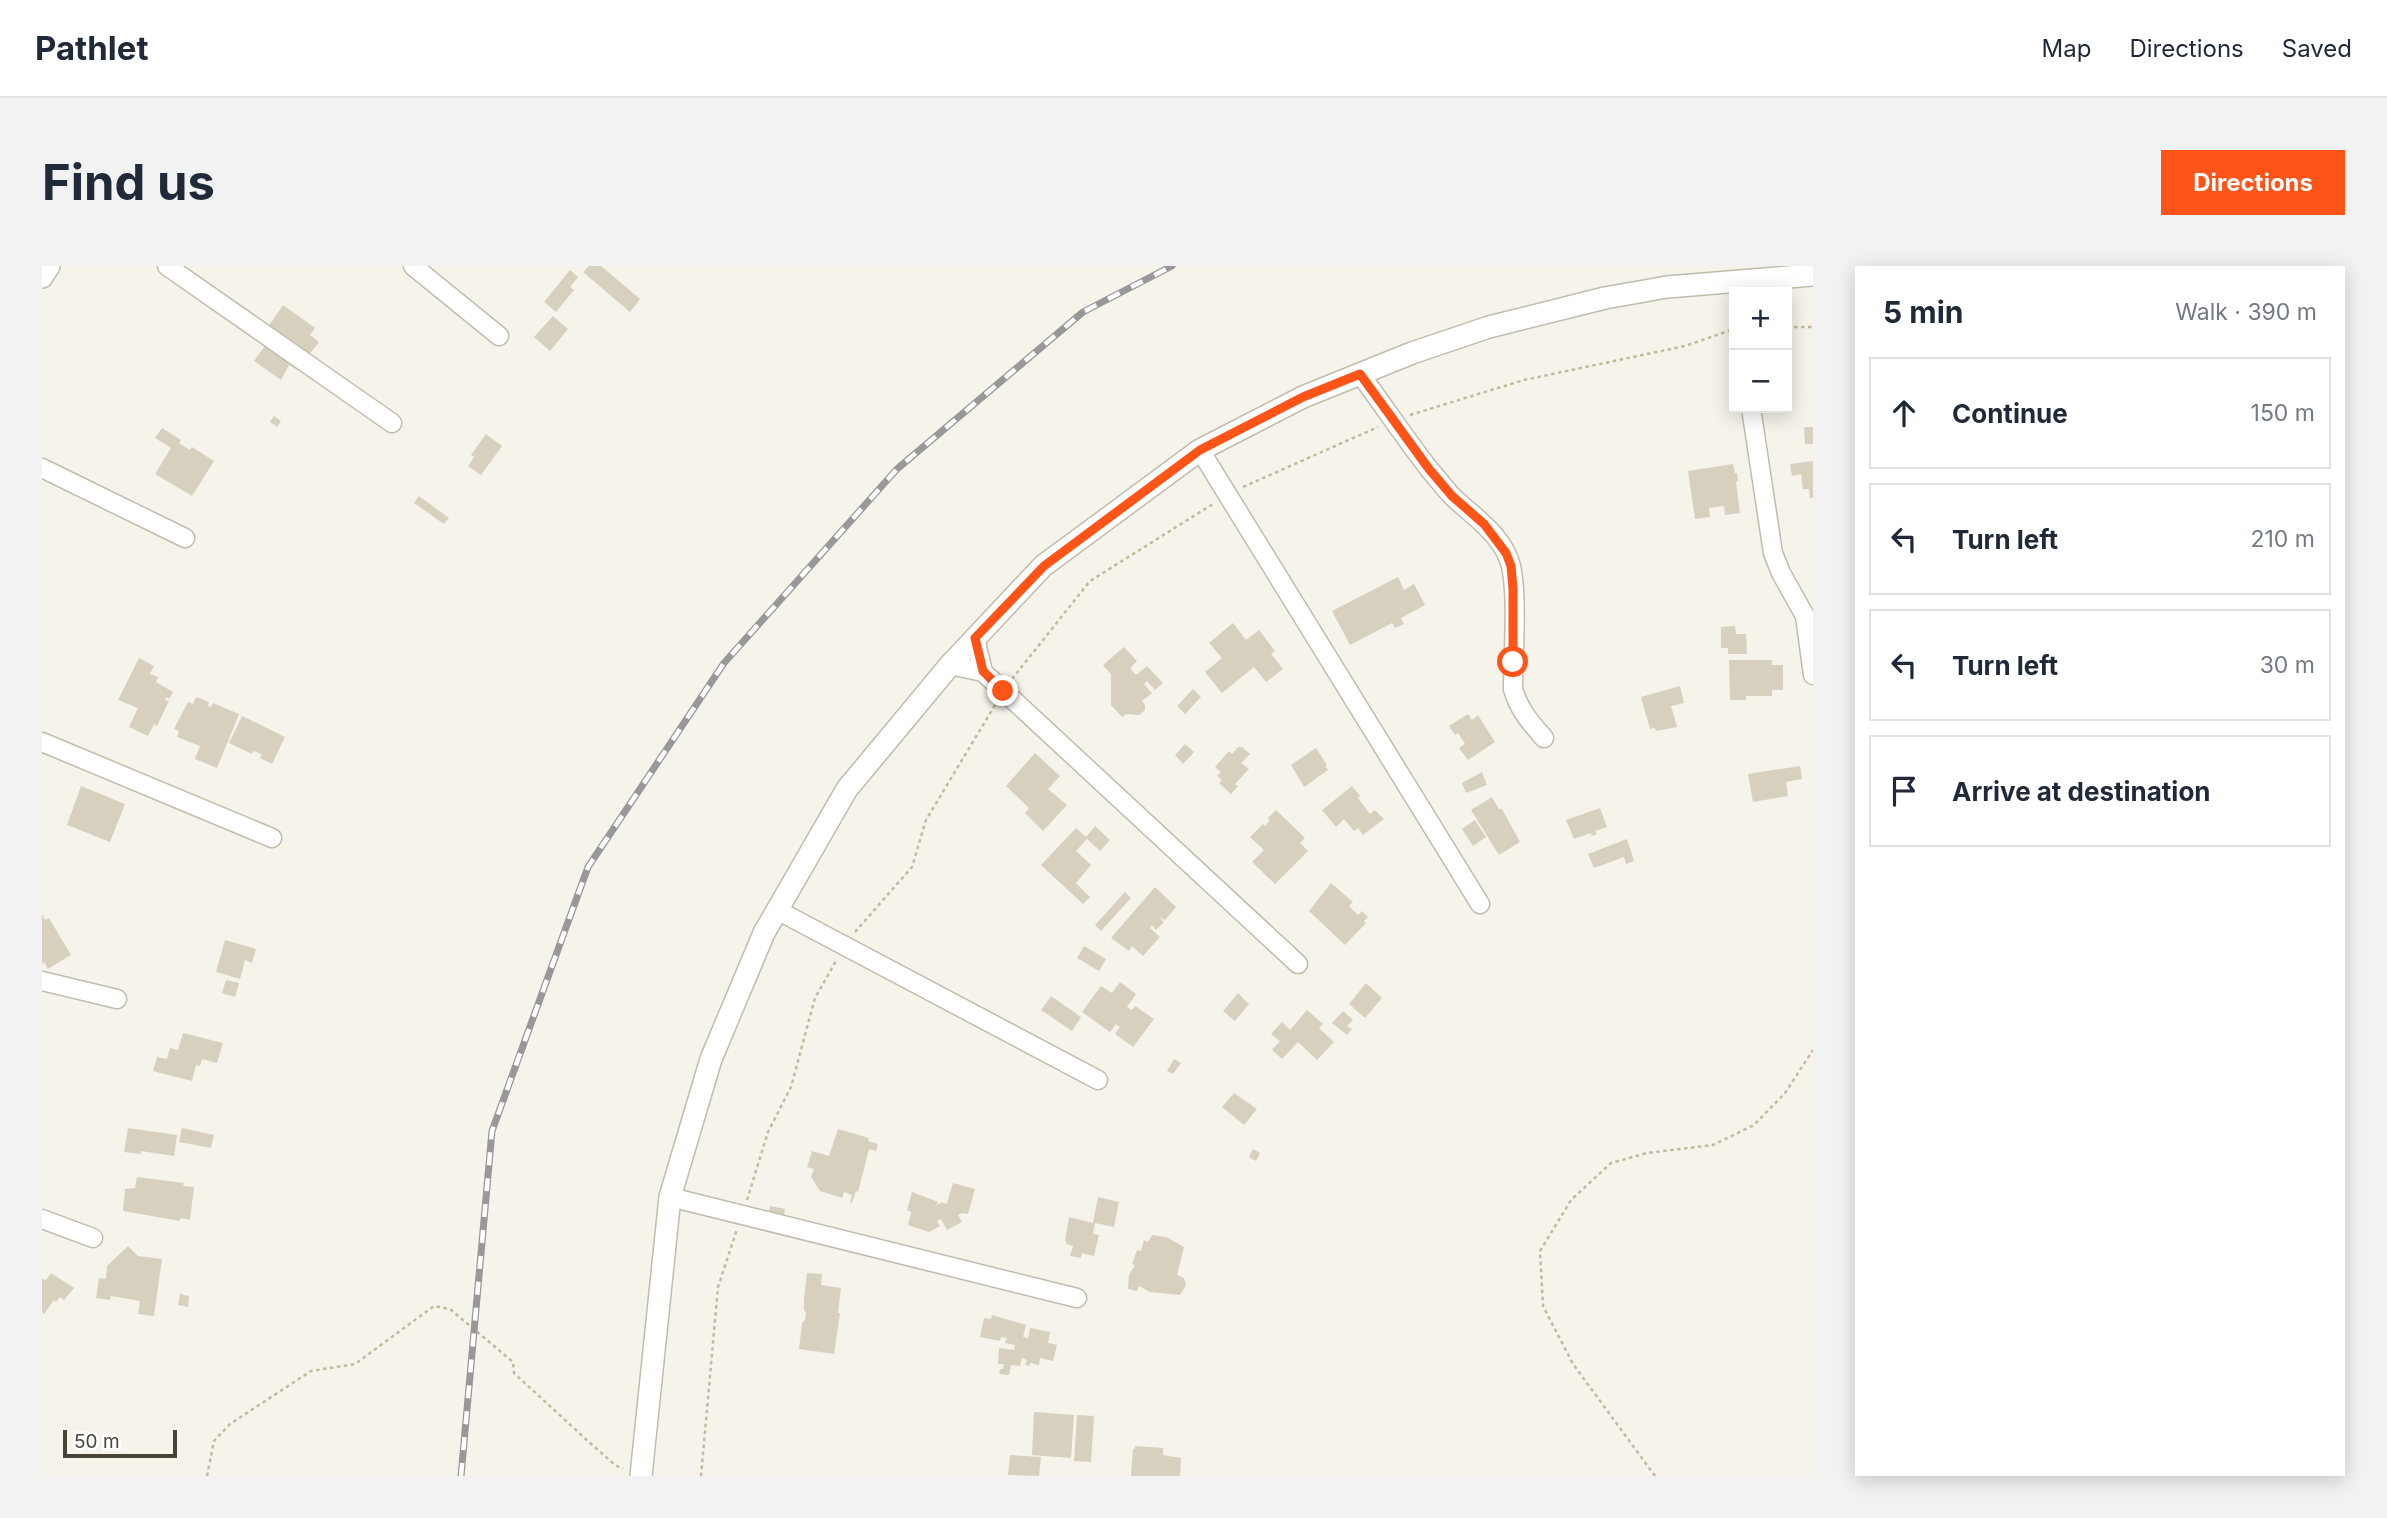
<!DOCTYPE html>
<html lang="en">
<head>
<meta charset="utf-8">
<style>
	:root { --surface:#fff; --page:#f2f2f3; --text:#1f2937; --muted:#747a83; --line:#e0e1e3; --accent:#ff5417 }
	body { margin:0; font-family:Inter,sans-serif; background:var(--page); color:var(--text) }
	.controls { position:absolute; right:21px; top:21px; display:grid; overflow:hidden; border-radius:0px; box-shadow:0 4px 18px #0003 }
	.controls button { width:63px; height:63px; display:grid; place-items:center; padding:0; border:0; border-bottom:2px solid var(--line); background:var(--surface); color:var(--text); font:35px sans-serif }
	.scale { position:absolute; left:21px; bottom:18px; width:114px; box-sizing:border-box; padding-left:7px; border:4px solid #494437; border-top:0; font-size:19px; line-height:24px; white-space:nowrap; color:#494437; -webkit-text-stroke:5px #fff; paint-order:stroke }
	.stop { position:absolute; width:21px; height:21px; margin:-16px; border:5px solid #ff5417; border-radius:50%; background:#fff }
	.stop.end { background:#ff5417; border-color:#fff; box-shadow:0 2px 7px #0008 }
	.list { margin:0; padding:0; list-style:none }
	h2 { display:flex; justify-content:space-between; align-items:center; height:91px; margin:0; padding:0 28px; font-size:30px }
	h2 small { font-size:23px; font-weight:400; color:var(--muted) }
	.list li { display:grid; grid-template-columns:46px 1fr auto; gap:21px; align-items:center; box-sizing:border-box; height:112px; margin:0 14px 14px; padding:0 14px; border:2px solid var(--line); border-radius:0px }
	.list b { display:block; font-size:26px; white-space:nowrap }
	.list em { font-size:23px; font-style:normal; color:var(--muted) }
	.icon { flex:none; width:38px; height:38px; fill:none; stroke:currentColor; stroke-width:2; stroke-linecap:round; stroke-linejoin:round }
	.map { position:relative; flex:none; width:1771px; height:1210px; overflow:hidden; border-radius:0px }
	header { display:flex; align-items:center; gap:42px; box-sizing:border-box; height:98px; padding:0 35px; background:var(--surface); border-bottom:2px solid var(--line) }
	header strong { font-size:33px }
	nav { display:flex; gap:38px; margin-inline-start:auto; font-size:24px }
	.intro { display:flex; align-items:center; justify-content:space-between; box-sizing:border-box; height:168px; padding:0 42px }
	h1 { margin:0; font-size:49px }
	.button { padding:18px 32px; border-radius:0px; background:var(--accent); color:#fff; font-size:24px; font-weight:700 }
	main { display:flex; gap:42px; padding:0 42px }
	aside { flex:1; background:var(--surface); border-radius:0px; box-shadow:0 4px 18px #0003 }
	.map>svg:first-child { display:block }
	.building { fill:#d7d0bf }
	.lines { fill:none; stroke-linecap:round; stroke-linejoin:round }
	.minor-casing { stroke:#c1bcac; stroke-width:21 }
	.tertiary-casing { stroke:#c1bcac; stroke-width:24 }
	.path { stroke:#c3ba9d; stroke-width:2.5; stroke-dasharray:3.5 3.5; stroke-linecap:butt }
	.minor { stroke:#fff; stroke-width:18 }
	.tertiary { stroke:#fff; stroke-width:21 }
	.rail-casing { stroke:#989898; stroke-width:7 }
	.rail { stroke:#fff; stroke-width:4.5; stroke-dasharray:13; stroke-linecap:butt }
	.route { stroke:#ff5417; stroke-width:9 }
</style>
</head>
<body>
<header>
<strong>Pathlet</strong>
<nav><a>Map</a><a>Directions</a><a>Saved</a></nav>
</header>
<div class="intro"><h1>Find us</h1><a class="button">Directions</a></div>
<main>
<div class="map">
<svg width="1771" height="1210" viewBox="0 0 1771 1210">
	<rect width="100%" height="100%" fill="#f5f3ea"/>
	<path class="building" d="M547 0H559L598 33 588 46 541 6Z
		M528 4 536 11 528 21 532 24 514 46 502 36Z
		M241 39 273 62 268 69 277 76 255 104 247 99 239 114 212 95 230 70 223 65Z
		M511 50 526 63 508 85 492 71Z
		M232 150 239 155 235 161 228 156Z
		M1762 161H1771V178H1763Z
		M120 162 139 174 137 177 148 184 150 181 172 195 150 230 113 208 129 182 113 172Z
		M444 168 460 180 439 209 426 200 432 191 429 189Z
		M1771 195V232H1768L1767 223H1761L1759 208 1750 210 1748 198Z
		M1691 198 1693 207H1695L1696 215 1694 216 1698 247 1683 249 1682 240 1667 242 1668 251 1653 253 1646 205Z
		M377 230 407 252 402 258 372 237Z
		M1356 311 1362 324 1372 318 1383 339 1359 352 1362 358 1353 362 1350 357 1308 379 1290 345Z
		M1191 357 1204 374 1217 364 1233 385 1229 388 1241 403 1224 416 1212 401 1180 427 1163 406 1180 392 1167 377Z
		M1693 360 1694 368H1704L1705 388H1686V382H1679V361Z
		M1082 381 1095 395 1088 402 1094 409 1105 400 1121 417 1113 424 1105 415 1102 418 1110 427 1100 435 1103 439V444L1097 449 1084 448 1080 451 1069 439V408L1061 399Z
		M97 392 112 400 108 408 116 411 114 416 131 426 127 433 124 431 123 434 127 435 115 460 112 458 106 470 87 461 96 442 76 434Z
		M1687 394H1730V399H1741V424H1730V430H1704V434H1688Z
		M1638 420 1642 437 1629 440 1635 461 1614 465 1613 462 1608 463 1599 431Z
		M1151 423 1159 431 1143 448 1135 440Z
		M154 431 167 436 166 440 169 441 171 437 197 448 175 502 153 493 158 480 135 471 137 465 132 463 146 436 151 438Z
		M1426 448 1430 454 1436 449 1453 476 1426 494 1417 482 1423 478 1416 467 1413 469 1407 460Z
		M200 450 243 471 230 498 218 492 220 488 211 485 210 488 187 477Z
		M1143 478 1152 486 1141 498 1133 489Z
		M1196 481H1200L1208 488 1199 497 1207 503 1193 518 1196 520 1189 528 1177 517 1180 514 1175 510 1179 506 1173 501 1187 485 1190 488Z
		M1274 482 1285 499 1283 500 1286 504 1262 521 1249 499Z
		M993 487 1018 510 1006 523 1025 539 1001 565 983 547 987 542 964 520Z
		M1758 500 1760 513 1744 516 1746 530 1711 536 1706 508Z
		M1440 506 1445 519 1424 527 1420 517Z
		M39 520 83 538 68 576 25 559Z
		M1310 520 1318 530 1316 532 1328 548 1333 544 1342 553 1321 569 1316 562 1312 565 1302 553 1294 561 1280 544Z
		M1450 531 1457 543H1460L1478 576 1457 589 1429 544Z
		M1558 542 1565 561 1553 565 1555 568 1550 570 1549 567 1532 573 1524 554Z
		M1234 544 1263 572 1258 577 1266 585 1233 618 1210 596 1222 584 1208 571 1221 558 1223 560 1228 554 1226 552Z
		M1433 554 1444 571 1431 580 1420 563Z
		M1053 560 1068 574 1058 585 1045 573 1034 585 1049 599 1034 617 1048 631 1041 638 999 599 1034 562 1044 571Z
		M1585 573 1592 595 1584 598 1582 591 1552 602 1546 588Z
		M1289 617 1311 636 1307 640 1316 649 1320 645 1326 651 1322 655 1324 657 1303 679 1267 645Z
		M1113 621 1134 641 1123 654 1117 651 1122 656 1114 664 1110 659 1108 662 1118 671 1101 690 1090 680 1087 685 1069 672Z
		M1083 626 1089 632 1059 665 1053 659Z
		M0 649 3 654 7 652 29 689 6 703 2 696 0 698Z
		M183 674 214 683 210 697 203 694 198 713 174 706Z
		M1042 680 1064 693 1057 705 1035 692Z
		M184 714 197 717 193 731 180 727Z
		M1078 716 1094 728 1085 741 1090 744 1093 740 1112 753 1091 781 1073 768 1078 761 1074 758 1068 766 1040 746 1059 720 1070 727Z
		M1324 717 1340 732 1323 752 1307 738Z
		M1196 727 1207 738 1193 755 1181 745Z
		M1009 730 1039 751 1030 765 999 744Z
		M1265 744 1281 758 1277 762 1292 776 1275 794 1256 776 1240 793 1230 784 1238 775 1229 768 1240 756 1248 764Z
		M1301 745 1311 754 1305 760 1310 763 1305 769 1290 757Z
		M141 767 181 777 175 797 160 793 158 800 154 799 150 815 111 805 115 791 125 793 128 782 136 784Z
		M1132 793 1139 797 1131 808 1125 805Z
		M1192 827 1215 843 1202 859 1180 841Z
		M86 862 135 869 132 890 99 885V888L82 886Z
		M140 862 172 869 169 882 137 876Z
		M796 863 827 872 826 875 836 878 834 885 827 883 816 926 814 925 810 937 808 936 810 929 802 926 800 932 778 925 769 911 772 903 765 901 770 885 787 890Z
		M1211 883 1218 887 1214 895 1207 891Z
		M95 911 142 917 141 920 152 921 148 954 138 952V955L81 945 83 923 93 922Z
		M911 917 933 923 926 948 920 947 916 949 920 956 905 964 899 953 895 955 898 960 887 966 866 959 869 946 865 944 870 926 896 936 894 939 901 936 902 938 905 937Z
		M1056 931 1077 936 1072 961 1053 957 1051 968 1057 969 1052 990 1040 987 1039 992 1028 990 1031 980 1024 978 1025 976 1023 975 1027 951 1051 957Z
		M728 940 743 943 741 957 725 953Z
		M1110 969 1124 971 1142 981 1135 1009 1142 1012 1144 1019 1138 1029 1108 1026 1097 1020 1095 1025 1086 1023 1087 1009 1093 999 1090 998 1095 984 1099 985 1102 974 1106 976Z
		M86 980 96 990 120 993 112 1050 96 1048 98 1035 69 1030 68 1034 54 1032 57 1012 64 1013 65 1000Z
		M9 1007 32 1022 22 1034 18 1031 14 1036 12 1034 2 1048 0 1046V1013L4 1014Z
		M765 1007 780 1008 779 1019 799 1022 796 1047H798L792 1088 757 1083 760 1057 763 1054 764 1047 762 1044V1033Z
		M138 1028 147 1030 146 1041 136 1039Z
		M950 1049 984 1059 981 1071 986 1072 988 1062 1008 1066 1006 1077 1015 1079 1011 1095 998 1092 997 1099 988 1097V1100L983 1099 985 1094 980 1092 978 1100 969 1099 967 1109 957 1108 958 1103H961L962 1098H956L957 1082 972 1084 973 1079 963 1077 965 1072 959 1071 958 1075 938 1071 942 1052 949 1053Z
		M992 1146 1032 1149 1029 1192 990 1189Z
		M1035 1149 1052 1150 1049 1196 1032 1195Z
		M1093 1180 1121 1182V1189L1139 1192 1138 1210H1089L1091 1183H1093Z
		M968 1189 999 1191 997 1210 966 1209Z"/>
	<g class="lines">
		<defs>
			<path id="minor" d="M125 0 350 157
				M371 0 457 70
				M1318 108C1341 139 1363 172 1387 203 1395 212 1403 223 1411 231 1433 252 1461 269 1469 300 1476 333 1471 387 1471 423 1477 444 1488 456 1502 472
				M1709 142 1731 287 1739 307 1763 350 1771 409
				M1158 184 1438 638
				M0 202 143 272
				M933 372 941 406
				M908 399 941 406 1256 698
				M0 476 230 572
				M735 644 1056 814
				M0 715 75 733
				M628 931 1035 1032
				M0 953 51 972"/>
			<path id="tertiary" d="M0 11 7 0
				M599 1210 628 931 669 793 722 667 805 523 908 399 1001 300 1158 184 1261 131 1370 87 1447 61 1563 32 1625 21 1771 9"/>
		</defs>
		<use href="#minor" class="minor-casing"/>
		<use href="#tertiary" class="tertiary-casing"/>
		<path class="path" d="M1745 61H1771
			M1368 149 1482 114 1643 80 1692 63
			M1201 221 1336 161
			M970 413 1048 315 1171 238
			M813 666 870 601 884 554 953 439
			M705 934 726 866 749 821 773 732 794 695
			M165 1210 172 1175 188 1158 269 1105 313 1098 392 1040 408 1043 471 1096 472 1107 547 1176 573 1199 581 1203
			M659 1210 676 1021 695 963
			M1613 1210 1531 1098 1501 1040 1498 985 1529 934 1569 897 1605 887 1671 879 1712 859 1743 827 1771 784"/>
		<use href="#minor" class="minor"/>
		<use href="#tertiary" class="tertiary"/>
		<defs>
			<path id="rail" d="M419 1210 450 865 546 601 682 397 855 203 1041 46 1130 0"/>
		</defs>
		<use href="#rail" class="rail-casing"/>
		<use href="#rail" class="rail"/>
	</g>
	<g class="lines">
		<path class="route" d="M961 425 941 405 933 372 1002 300 1158 184 1261 131 1318 108 1387 203 1410 230 1442 258 1464 287 1469 300 1471 323V396"/>
	</g>
</svg>
<div class="controls">
<button>+</button>
<button>−</button>
</div>
<div class="scale">50 m</div>
<div class="stop" style="left:1471px;top:396px"></div>
<div class="stop end" style="left:961px;top:425px"></div>
</div>
<aside>
<h2>5 min<small>Walk · 390 m</small></h2>
<ul class="list">
<li><svg class="icon" aria-label="ahead" viewBox="0 0 24 24"><path d="M12 20V5M6 11l6-6 6 6"/></svg><div><b>Continue</b></div><em>150 m</em></li>
<li><svg class="icon" aria-label="left" viewBox="0 0 24 24"><path d="M17 20v-9H6M10 6l-5 5 5 5"/></svg><div><b>Turn left</b></div><em>210 m</em></li>
<li><svg class="icon" aria-label="left" viewBox="0 0 24 24"><path d="M17 20v-9H6M10 6l-5 5 5 5"/></svg><div><b>Turn left</b></div><em>30 m</em></li>
<li><svg class="icon" aria-label="arrive" viewBox="0 0 24 24"><path d="M6 21V4h12l-3 4 3 4H6"/></svg><div><b>Arrive at destination</b></div></li>
</ul>
</aside>
</main>
</body>
</html>
